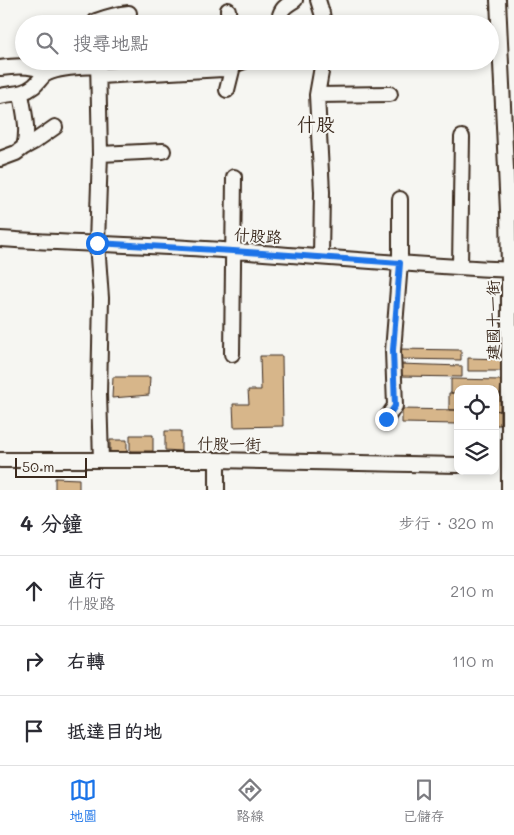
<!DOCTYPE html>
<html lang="zh-TW">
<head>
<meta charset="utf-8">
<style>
	:root { --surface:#fff; --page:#f2f2f3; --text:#2b2b33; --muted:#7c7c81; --line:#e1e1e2; --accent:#1a73e8 }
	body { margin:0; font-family:Mali,"LXGW WenKai TC",sans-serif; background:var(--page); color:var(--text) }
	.controls { position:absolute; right:15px; bottom:15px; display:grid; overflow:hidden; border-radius:10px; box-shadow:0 2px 8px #0003 }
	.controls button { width:45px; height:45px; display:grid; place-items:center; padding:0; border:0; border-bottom:1px solid var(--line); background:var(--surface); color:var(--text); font:25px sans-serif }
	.scale { position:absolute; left:15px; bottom:12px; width:72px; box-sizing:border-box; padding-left:5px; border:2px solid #3b2a1e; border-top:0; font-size:14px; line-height:18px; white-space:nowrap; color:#3b2a1e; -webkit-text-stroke:4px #f6f6f2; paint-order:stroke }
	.stop { position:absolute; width:15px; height:15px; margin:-11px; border:4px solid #1a73e8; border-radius:50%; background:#fff }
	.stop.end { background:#1a73e8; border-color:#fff; box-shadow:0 1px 5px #0008 }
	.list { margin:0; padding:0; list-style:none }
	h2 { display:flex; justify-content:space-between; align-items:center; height:65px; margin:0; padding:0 20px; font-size:21px }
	h2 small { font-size:16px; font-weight:400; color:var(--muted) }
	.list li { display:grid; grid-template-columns:32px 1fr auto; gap:15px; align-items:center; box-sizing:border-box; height:70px; padding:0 20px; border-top:1px solid var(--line) }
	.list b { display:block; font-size:19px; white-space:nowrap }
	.list p { margin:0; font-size:16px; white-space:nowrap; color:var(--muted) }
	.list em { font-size:16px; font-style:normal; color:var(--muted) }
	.icon { flex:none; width:28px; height:28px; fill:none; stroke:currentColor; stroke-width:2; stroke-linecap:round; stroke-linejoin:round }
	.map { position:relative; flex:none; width:514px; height:490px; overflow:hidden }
	.search { position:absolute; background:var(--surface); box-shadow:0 2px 8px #0003; left:15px; right:15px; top:15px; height:55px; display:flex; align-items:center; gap:12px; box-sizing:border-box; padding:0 18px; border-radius:28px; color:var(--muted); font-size:19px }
	.sheet { height:275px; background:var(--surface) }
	nav { display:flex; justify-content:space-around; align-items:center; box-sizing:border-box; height:70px; border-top:1px solid var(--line); background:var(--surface); font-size:14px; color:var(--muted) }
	nav a { display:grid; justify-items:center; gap:2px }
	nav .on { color:var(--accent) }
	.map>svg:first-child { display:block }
	.building { fill:#d7b68a; stroke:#3b2a1e }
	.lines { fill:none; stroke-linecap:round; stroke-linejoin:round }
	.minor-casing { stroke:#3b2a1e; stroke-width:18 }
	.minor { stroke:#f6f6f2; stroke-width:14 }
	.route { stroke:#1a73e8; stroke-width:6 }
	.labels { text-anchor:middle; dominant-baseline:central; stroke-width:4; stroke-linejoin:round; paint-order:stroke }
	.street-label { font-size:16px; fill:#3b2a1e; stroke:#f6f6f2 }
	.quarter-label { font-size:19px; fill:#3b2a1e; stroke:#f6f6f2 }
</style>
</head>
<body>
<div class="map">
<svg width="514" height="490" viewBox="0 0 514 490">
	<rect width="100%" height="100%" fill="#f6f6f2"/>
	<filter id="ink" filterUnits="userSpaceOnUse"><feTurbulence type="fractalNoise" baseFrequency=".02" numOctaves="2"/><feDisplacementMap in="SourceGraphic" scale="10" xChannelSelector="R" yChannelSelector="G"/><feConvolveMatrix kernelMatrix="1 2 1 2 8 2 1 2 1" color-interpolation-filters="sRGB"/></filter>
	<g filter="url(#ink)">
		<path class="building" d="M399 349 461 350V360L399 359Z
			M260 356H282L283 426 234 427 233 404H249L248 390H261Z
			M468 358 502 359V371H468Z
			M399 364 462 366V377L399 376Z
			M113 377H150L149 395 112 398Z
			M451 379 501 380 500 394H495V389H458V393H451Z
			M449 393H458V410H449Z
			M495 394H500V411L495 410Z
			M402 409 458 410V424L402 423Z
			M495 410 500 411V425H495Z
			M165 431H181V451L165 450Z
			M130 435H153V451H130Z
			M110 440H127V452H110Z
			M55 478 79 479V490H55Z"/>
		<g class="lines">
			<defs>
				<path id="minor" d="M318 0 322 13 324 24
					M498 0 508 211 509 270V490
					M228 10 229 24
					M96 24V21C107 17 117 14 129 13
					M278 24C280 10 283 7 295 0
					M98 61 100 154 97 243 101 298 99 394 101 460
					M0 68C14 66 34 64 46 73
					M99 76 223 69 244 61
					M227 90 233 66V61
					M317 95 390 94
					M0 96C12 93 23 95 34 86 39 82 42 75 48 73 62 66 84 67 99 66
					M24 147 35 141 55 127
					M100 154 163 151
					M0 159 16 153 24 147C29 129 24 112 21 94
					M0 239C78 244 156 245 234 251 328 257 421 266 514 270
					M321 257 322 192 317 95 323 61
					M460 267 462 137
					M232 354 234 177
					M386 419 395 406 393 351 400 263V199
					M0 460H217L458 465
					M217 460V490"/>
			</defs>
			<use href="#minor" class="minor-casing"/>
			<use href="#minor" class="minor"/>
		</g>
	</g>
	<g class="lines" filter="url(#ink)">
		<path class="route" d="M97 243 233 251 400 263 393 350 395 406 386 419"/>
	</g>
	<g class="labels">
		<g class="street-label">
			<text transform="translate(258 235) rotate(4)">什股路</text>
			<text transform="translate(492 320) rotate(-90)">建國十一街</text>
			<text transform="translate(229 443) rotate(1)">什股一街</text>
		</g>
		<g class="quarter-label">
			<text x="316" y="123">什股</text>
		</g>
	</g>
</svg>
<div class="controls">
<button><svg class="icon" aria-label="locate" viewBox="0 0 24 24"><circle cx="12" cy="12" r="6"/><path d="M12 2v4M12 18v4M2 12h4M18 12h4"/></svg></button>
<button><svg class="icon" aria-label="layers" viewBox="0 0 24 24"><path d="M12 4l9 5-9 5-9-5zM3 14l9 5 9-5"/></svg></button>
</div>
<div class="scale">50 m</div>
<div class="stop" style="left:97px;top:243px"></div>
<div class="stop end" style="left:386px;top:419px"></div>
<div class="search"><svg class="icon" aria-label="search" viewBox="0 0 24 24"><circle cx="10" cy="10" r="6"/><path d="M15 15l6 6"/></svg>搜尋地點</div>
</div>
<section class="sheet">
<h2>4 分鐘<small>步行 · 320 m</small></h2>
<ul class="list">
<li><svg class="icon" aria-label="ahead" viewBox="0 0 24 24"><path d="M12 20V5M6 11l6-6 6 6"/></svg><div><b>直行</b><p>什股路</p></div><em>210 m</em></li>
<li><svg class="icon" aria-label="right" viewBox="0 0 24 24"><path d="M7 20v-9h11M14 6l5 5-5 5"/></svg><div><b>右轉</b></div><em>110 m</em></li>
<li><svg class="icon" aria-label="arrive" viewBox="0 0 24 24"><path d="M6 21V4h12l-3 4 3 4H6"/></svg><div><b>抵達目的地</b></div></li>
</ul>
</section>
<nav>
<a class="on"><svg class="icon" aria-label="map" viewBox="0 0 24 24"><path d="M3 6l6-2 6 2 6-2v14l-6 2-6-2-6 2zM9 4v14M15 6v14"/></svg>地圖</a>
<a><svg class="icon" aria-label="directions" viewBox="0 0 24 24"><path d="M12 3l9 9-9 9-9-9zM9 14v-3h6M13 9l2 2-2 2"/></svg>路線</a>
<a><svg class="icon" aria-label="saved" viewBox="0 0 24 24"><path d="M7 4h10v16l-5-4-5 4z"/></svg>已儲存</a>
</nav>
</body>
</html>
